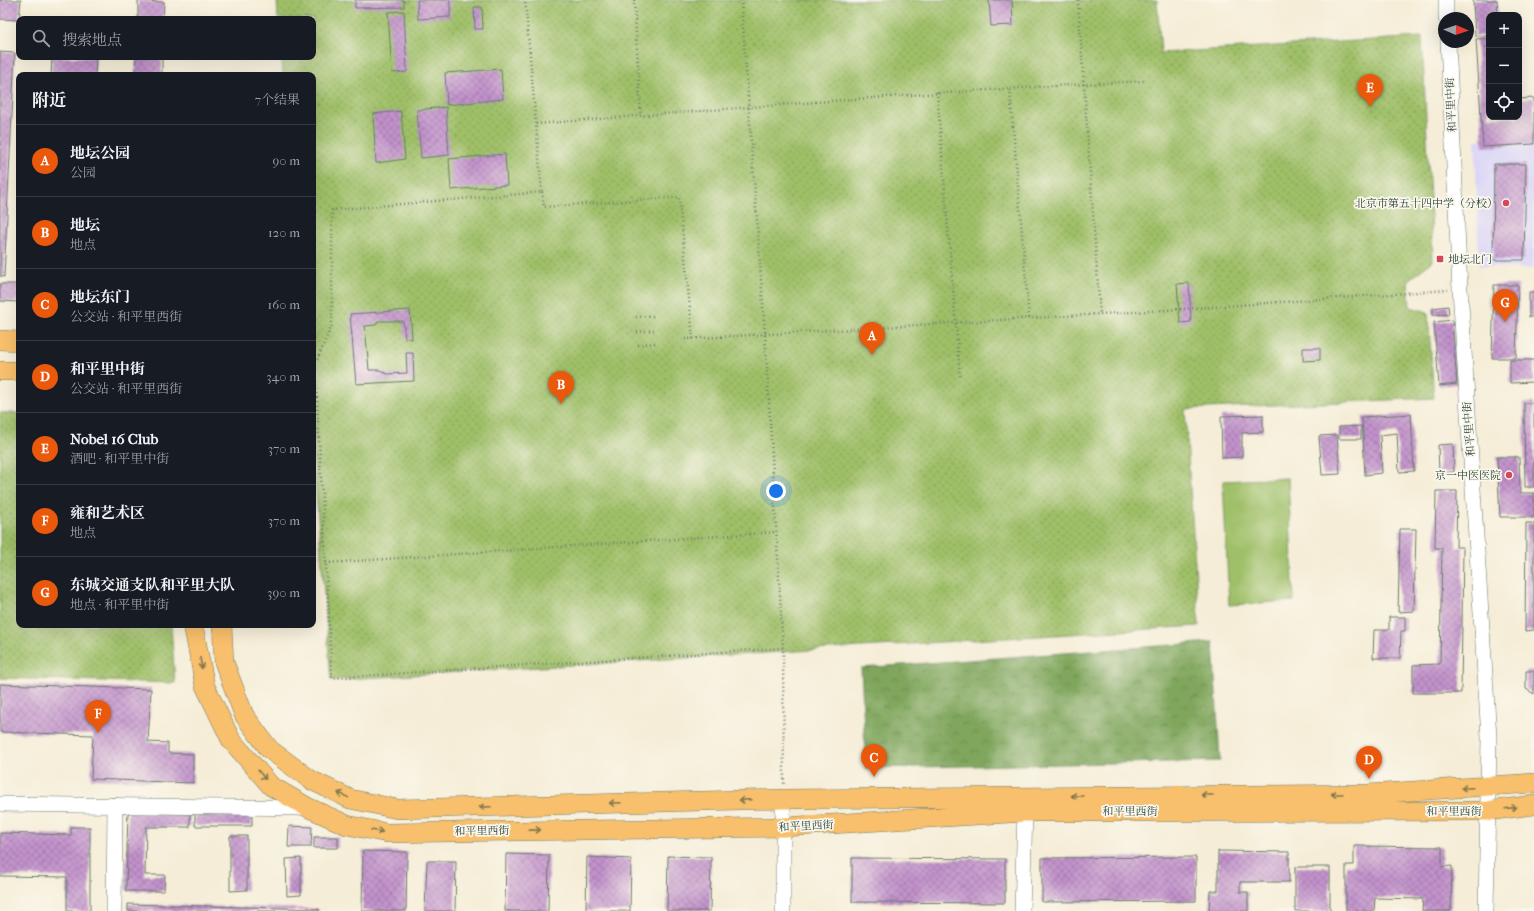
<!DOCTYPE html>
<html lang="zh">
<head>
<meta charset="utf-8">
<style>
	:root { --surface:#171b24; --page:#20242c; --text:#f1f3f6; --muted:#9ea1a6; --line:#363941; --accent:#ea580c }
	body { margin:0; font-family:"IM FELL French Canon","Noto Serif SC",serif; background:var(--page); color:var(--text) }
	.controls { position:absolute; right:12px; top:12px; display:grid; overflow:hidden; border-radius:8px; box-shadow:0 4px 16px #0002 }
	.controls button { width:36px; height:36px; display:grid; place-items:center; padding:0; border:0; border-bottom:1px solid var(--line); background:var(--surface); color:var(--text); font:20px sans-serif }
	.compass { position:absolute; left:1438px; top:12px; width:36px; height:36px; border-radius:50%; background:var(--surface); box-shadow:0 4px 16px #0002; rotate:92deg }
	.you { position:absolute; left:776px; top:491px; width:14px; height:14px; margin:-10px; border:3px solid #fff; border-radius:50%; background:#1a73e8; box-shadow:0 0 0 6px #1a73e833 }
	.badge { display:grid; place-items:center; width:26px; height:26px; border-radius:50%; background:var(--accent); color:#fff; font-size:13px; font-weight:700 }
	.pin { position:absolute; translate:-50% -33px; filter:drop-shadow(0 1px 2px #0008) }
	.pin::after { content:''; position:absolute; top:21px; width:14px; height:12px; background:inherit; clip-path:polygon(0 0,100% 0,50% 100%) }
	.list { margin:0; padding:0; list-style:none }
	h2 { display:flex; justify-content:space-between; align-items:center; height:52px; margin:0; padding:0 16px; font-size:17px }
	h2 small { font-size:13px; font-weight:400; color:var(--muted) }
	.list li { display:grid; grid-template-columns:26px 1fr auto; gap:12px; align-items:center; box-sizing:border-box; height:72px; padding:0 16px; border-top:1px solid var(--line) }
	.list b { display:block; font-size:15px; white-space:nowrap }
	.list p { margin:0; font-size:13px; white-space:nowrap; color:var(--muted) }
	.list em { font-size:13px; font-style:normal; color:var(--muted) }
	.icon { flex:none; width:22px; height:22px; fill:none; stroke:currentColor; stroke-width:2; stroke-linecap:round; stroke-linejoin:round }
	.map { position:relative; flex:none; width:1534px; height:911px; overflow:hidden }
	.search { position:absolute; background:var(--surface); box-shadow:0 4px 16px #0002; left:16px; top:16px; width:300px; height:44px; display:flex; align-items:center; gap:10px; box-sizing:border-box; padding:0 14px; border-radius:8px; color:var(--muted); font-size:15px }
	.panel { position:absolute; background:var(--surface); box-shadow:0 4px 16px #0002; left:16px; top:72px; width:300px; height:556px; border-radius:8px }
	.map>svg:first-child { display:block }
	.built { fill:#dad6f7 }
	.grass { fill:#9fbf67; stroke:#5f7e4e }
	.forest { fill:url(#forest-crowns); stroke:#4f7248 }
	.park { fill:url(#park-dots); stroke:#5f7e4e }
	.building { fill:url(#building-cross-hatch) }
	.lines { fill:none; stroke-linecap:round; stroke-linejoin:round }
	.minor-casing { stroke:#6a7b6d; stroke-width:16 }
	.major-casing { stroke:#6a7b6d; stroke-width:20 }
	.path { stroke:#6a7b6d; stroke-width:2.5; stroke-dasharray:1 3; stroke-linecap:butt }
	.minor { stroke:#fff; stroke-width:15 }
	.major { stroke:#f8bf6c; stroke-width:19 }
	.oneway { stroke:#81784d }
	.poi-dot { fill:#d1495b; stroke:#fbf7ec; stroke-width:1.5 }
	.labels { text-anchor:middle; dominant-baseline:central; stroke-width:3.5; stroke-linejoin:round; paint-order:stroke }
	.street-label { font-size:11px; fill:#1f3d34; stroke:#fbf7ec }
	.poi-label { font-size:11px; fill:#1f3d34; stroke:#fbf7ec; text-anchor:end }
</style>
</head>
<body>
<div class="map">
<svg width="1534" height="911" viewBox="0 0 1534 911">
	<defs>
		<pattern id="forest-crowns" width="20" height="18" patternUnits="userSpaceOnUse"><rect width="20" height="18" fill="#7fa65c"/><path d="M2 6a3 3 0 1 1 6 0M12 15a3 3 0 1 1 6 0" fill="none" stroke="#67884d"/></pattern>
		<pattern id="park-dots" width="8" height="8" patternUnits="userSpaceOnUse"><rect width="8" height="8" fill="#9fbf67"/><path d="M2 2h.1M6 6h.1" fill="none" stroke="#819c56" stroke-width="1.8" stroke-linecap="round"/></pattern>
		<pattern id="building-cross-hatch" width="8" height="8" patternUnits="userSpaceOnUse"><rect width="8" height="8" fill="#c292cc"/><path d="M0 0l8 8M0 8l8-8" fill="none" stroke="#9d78a6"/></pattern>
	</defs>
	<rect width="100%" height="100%" fill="#fbf7ec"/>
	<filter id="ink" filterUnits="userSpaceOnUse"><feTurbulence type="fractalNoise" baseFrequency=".025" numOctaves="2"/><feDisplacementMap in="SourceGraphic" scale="8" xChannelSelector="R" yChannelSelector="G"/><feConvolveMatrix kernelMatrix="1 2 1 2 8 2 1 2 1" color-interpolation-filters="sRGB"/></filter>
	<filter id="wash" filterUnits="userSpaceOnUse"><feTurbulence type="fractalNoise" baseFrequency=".012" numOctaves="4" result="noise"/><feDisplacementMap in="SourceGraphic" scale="16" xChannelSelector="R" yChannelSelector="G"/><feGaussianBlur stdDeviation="0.9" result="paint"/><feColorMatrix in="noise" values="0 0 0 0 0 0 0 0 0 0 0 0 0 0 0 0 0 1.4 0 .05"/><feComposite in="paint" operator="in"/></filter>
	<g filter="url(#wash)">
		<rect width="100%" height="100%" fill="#f5edd7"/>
		<path class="built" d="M1475 140 1534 141V269L1479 266Z"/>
		<path class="grass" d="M1288 478 1294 601 1229 605 1223 481Z"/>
		<path class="forest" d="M1213 642 1220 761 866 768 861 668Z"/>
		<path class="park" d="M277 0H1157L1161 53 1422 37 1433 261 1408 280 1410 307 1428 312 1434 398 1185 409 1199 626 331 680 313 454V75H283L281 57H313V19H278Z
			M0 413H19V625H171L175 683 0 678Z"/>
		<g id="blocks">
			<path class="building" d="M0 0H21L19 20 0 19Z
				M355 0H404V7L355 8Z
				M417 0H450V17L418 19Z
				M989 0H1012L1013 25 991 26Z
				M1473 0H1497L1498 15H1489V36H1475Z
				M138 1 164 2 163 19H138Z
				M474 7H482L483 29H475Z
				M404 11 407 72 392 73 388 12Z
				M1489 38V117H1519V99L1534 98V144L1483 147 1476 39Z
				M0 52 15 53 4 277 0 276Z
				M52 57H96L95 75H51Z
				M136 57H162V75H135Z
				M501 69 503 99 447 105 445 73Z
				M446 107 449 155 421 158 417 110Z
				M401 111 405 159 376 163 373 114Z
				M505 154 507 185 451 190 449 159Z
				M1494 164H1526L1524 260H1493Z
				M1189 283 1191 322 1180 323 1177 284Z
				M0 284H19V302L0 301Z
				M1494 285H1518L1516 358H1492Z
				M1529 292H1534V317H1529Z
				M1448 306 1449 314 1433 315V308Z
				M410 310 412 339 405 338 403 321H378L376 325 365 326 369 370H380L387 374 407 373 406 353H413L414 381 356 384 350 314Z
				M1452 320 1457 384 1439 386 1434 322Z
				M1303 348H1320V360L1303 361Z
				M1510 360H1534V382L1510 383Z
				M1524 403H1534V487H1525Z
				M1411 414 1414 471 1399 472 1397 433 1380 435 1382 473 1365 475 1362 417Z
				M1263 415V432L1242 433V457L1222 458 1221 416Z
				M1361 426V439H1339V427Z
				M1337 435 1340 474 1322 475 1319 436Z
				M1453 444 1454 472 1439 473 1438 445Z
				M1497 457H1519L1520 493H1534V517H1500Z
				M1436 491H1457L1456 547H1463L1461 693H1413V665L1440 664 1442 548H1435Z
				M1526 523H1534V630L1525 631Z
				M1400 529H1416L1414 611 1398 612Z
				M1389 617H1405V631H1401L1400 658H1373L1374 630H1389Z
				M1526 671H1534V694L1526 689Z
				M0 684 151 689 148 742 168 743V753L193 754V783L91 779 93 735 0 732Z
				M128 810H190V827H146L145 875H165L164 891H126Z
				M195 810 252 811V826H195Z
				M289 826 312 827 311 847H288Z
				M71 827H90V911H67V877L0 876V833L71 835Z
				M230 836H247V890L230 891Z
				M314 837H338V848H314Z
				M1354 846 1442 847V867L1452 866 1451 911H1422L1423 899 1375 898 1374 911H1346V865H1354Z
				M363 851 407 852 406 911H362Z
				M1218 851 1289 852V882H1240V892H1248V911H1209L1210 891H1218Z
				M506 854 549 855 548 911H505Z
				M668 856 711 857 710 911H667Z
				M587 857 631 859 630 911H586Z
				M1196 857V901L1042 902V858Z
				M301 858V895L287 896 286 859Z
				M852 858 1005 859V903L852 902Z
				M427 861H456L455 911H425Z
				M1295 867H1330V911H1295Z
				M128 904 319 909V911H128Z"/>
		</g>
	</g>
	<g filter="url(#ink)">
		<use href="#blocks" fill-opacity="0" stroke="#6a7b6d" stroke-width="1"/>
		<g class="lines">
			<defs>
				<path id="minor" d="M1446 0V18
					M1448 42 1460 289 1489 737 1486 911
					M783 799V911
					M0 804 309 808
					M114 911 115 805
					M1022 911 1025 812"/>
				<path id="major" d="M0 340 19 341
					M0 371H19
					M193 625 205 686 231 740 271 786 309 808 347 825 387 833 783 827 1025 812 1488 811 1534 805
					M222 625 224 662 244 715 269 749 311 780 350 799 397 809 783 799 1368 794 1534 783"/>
			</defs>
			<use href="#minor" class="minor-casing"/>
			<use href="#major" class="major-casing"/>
			<path class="path" d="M634 0 641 116
				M741 0 765 333 783 648 784 784
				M1078 0 1100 314
				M1010 90 1029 318
				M937 92 960 376
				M536 124C739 108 941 91 1144 81
				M542 192 544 207 679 197 693 339
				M636 317 653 316
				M637 332 654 330
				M685 339 1183 309 1448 290
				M638 345 656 343
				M315 365 332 678 783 648
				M313 366 315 365 332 325V210L542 192 525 0
				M326 563 777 532"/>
			<use href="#minor" class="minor"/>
			<use href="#major" class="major"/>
		</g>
		<defs><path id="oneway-shaft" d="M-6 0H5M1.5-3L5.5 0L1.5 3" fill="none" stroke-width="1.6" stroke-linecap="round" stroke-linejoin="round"/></defs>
		<g class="oneway">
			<use href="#oneway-shaft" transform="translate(201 663) rotate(79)"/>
			<use href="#oneway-shaft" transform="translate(262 775) rotate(49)"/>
			<use href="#oneway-shaft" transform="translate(1467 788) rotate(177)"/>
			<use href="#oneway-shaft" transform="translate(1337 794) rotate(180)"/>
			<use href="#oneway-shaft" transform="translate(343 795) rotate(-154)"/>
			<use href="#oneway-shaft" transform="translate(1207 795) rotate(180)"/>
			<use href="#oneway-shaft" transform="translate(1077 796) rotate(180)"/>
			<use href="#oneway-shaft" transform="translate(745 800) rotate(178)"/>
			<use href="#oneway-shaft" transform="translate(615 803) rotate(178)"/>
			<use href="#oneway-shaft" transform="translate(485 807) rotate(178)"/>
			<use href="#oneway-shaft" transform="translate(1511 808) rotate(-7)"/>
			<use href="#oneway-shaft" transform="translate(535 830) rotate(-1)"/>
			<use href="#oneway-shaft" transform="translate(377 831) rotate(11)"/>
		</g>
	</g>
	<g class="poi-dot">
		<circle cx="1506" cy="203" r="4"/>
		<rect x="1436" y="255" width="8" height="8" rx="2"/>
		<circle cx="1509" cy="475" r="4"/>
	</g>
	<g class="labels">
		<g class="street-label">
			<text transform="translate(1451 105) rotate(-93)">和平里中街</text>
			<text transform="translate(1469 429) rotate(-94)">和平里中街</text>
			<text x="1130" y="811">和平里西街</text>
			<text x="1454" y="811">和平里西街</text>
			<text transform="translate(806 826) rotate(-3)">和平里西街</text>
			<text transform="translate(482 831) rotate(-1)">和平里西街</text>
		</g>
		<g class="poi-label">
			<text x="1498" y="203">北京市第五十四中学（分校）</text>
			<text x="1448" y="259" text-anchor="start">地坛北门</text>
			<text x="1501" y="475">京一中医医院</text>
		</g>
	</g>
</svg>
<div class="controls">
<button>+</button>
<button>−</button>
<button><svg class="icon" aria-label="locate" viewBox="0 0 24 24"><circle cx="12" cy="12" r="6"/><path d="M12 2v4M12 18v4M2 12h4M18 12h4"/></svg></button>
</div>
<svg class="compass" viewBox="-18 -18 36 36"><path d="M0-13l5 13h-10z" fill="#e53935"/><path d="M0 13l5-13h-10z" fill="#9ea1a6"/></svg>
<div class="you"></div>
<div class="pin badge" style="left:872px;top:355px">A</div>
<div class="pin badge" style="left:561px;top:404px">B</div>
<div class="pin badge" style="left:874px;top:777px">C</div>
<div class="pin badge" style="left:1369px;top:779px">D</div>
<div class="pin badge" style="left:1370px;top:107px">E</div>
<div class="pin badge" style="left:98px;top:733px">F</div>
<div class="pin badge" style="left:1505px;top:322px">G</div>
<div class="search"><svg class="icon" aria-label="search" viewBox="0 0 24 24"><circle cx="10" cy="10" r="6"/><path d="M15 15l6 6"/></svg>搜索地点</div>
<section class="panel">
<h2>附近<small>7个结果</small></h2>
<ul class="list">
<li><span class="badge">A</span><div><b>地坛公园</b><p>公园</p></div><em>90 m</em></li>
<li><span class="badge">B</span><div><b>地坛</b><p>地点</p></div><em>120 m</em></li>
<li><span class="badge">C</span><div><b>地坛东门</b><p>公交站 · 和平里西街</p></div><em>160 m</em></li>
<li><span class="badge">D</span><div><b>和平里中街</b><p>公交站 · 和平里西街</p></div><em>340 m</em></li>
<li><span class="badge">E</span><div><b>Nobel 16 Club</b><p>酒吧 · 和平里中街</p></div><em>370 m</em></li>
<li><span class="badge">F</span><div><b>雍和艺术区</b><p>地点</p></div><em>370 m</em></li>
<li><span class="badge">G</span><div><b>东城交通支队和平里大队</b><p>地点 · 和平里中街</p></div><em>390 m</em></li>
</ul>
</section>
</div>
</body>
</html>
